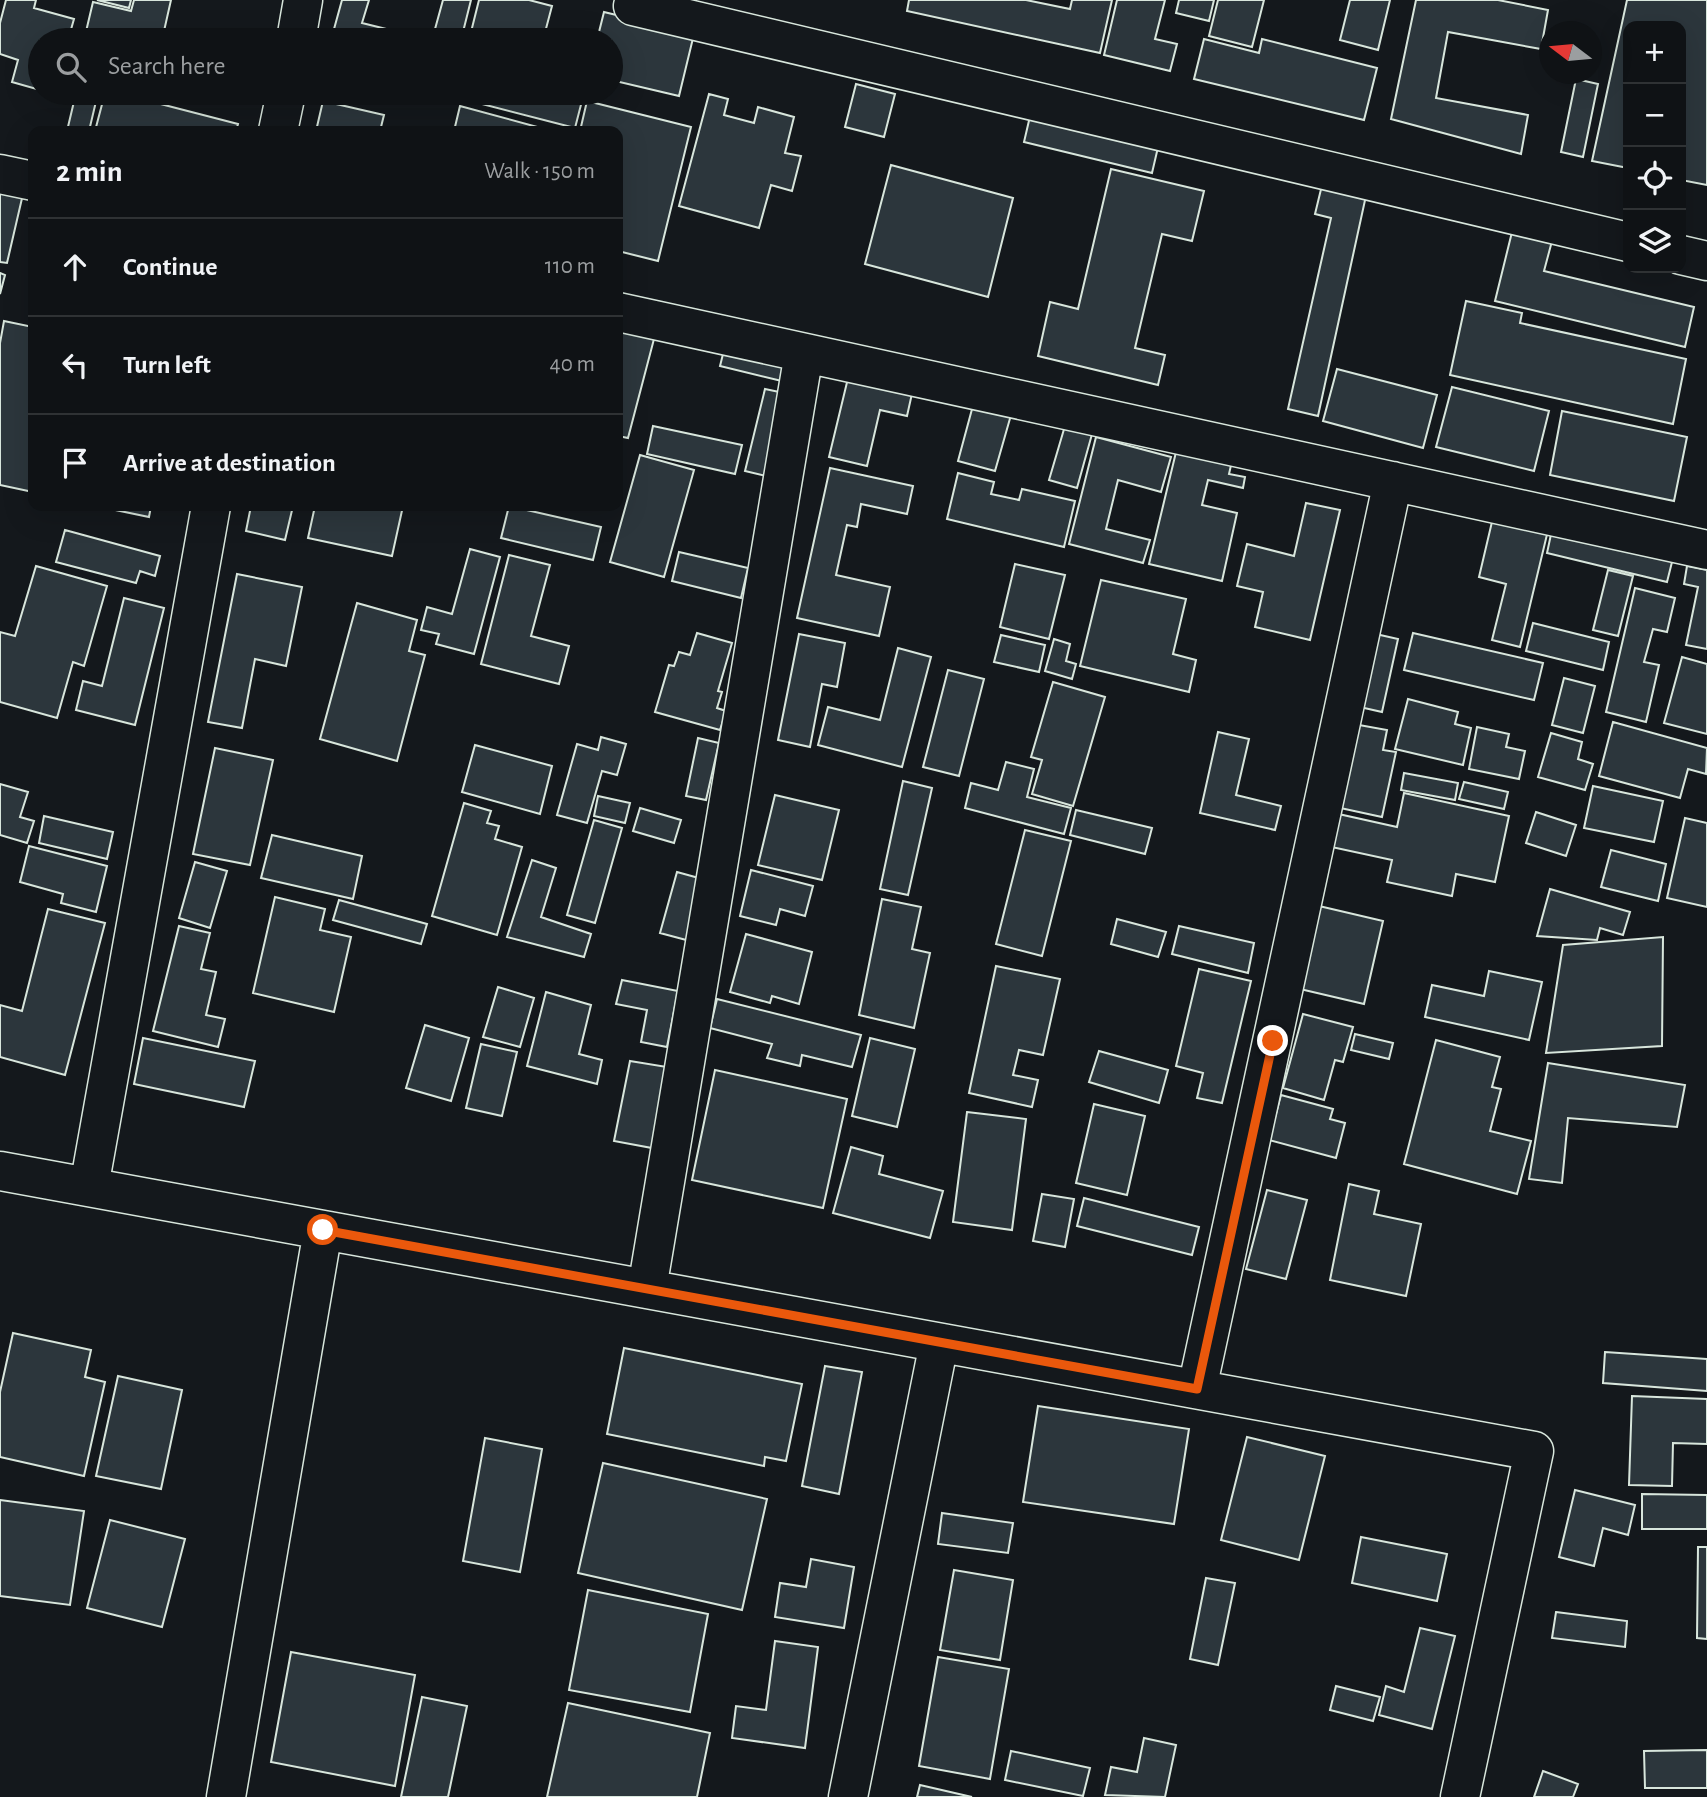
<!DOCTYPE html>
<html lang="en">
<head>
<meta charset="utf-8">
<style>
	:root { --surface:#0f1215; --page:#1d2022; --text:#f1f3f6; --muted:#9b9ea0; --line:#2f3234 }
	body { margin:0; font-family:"Alegreya Sans",sans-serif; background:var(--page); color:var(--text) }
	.controls { position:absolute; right:21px; top:21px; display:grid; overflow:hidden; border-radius:14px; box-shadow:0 7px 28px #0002 }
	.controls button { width:63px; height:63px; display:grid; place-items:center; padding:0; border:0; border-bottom:2px solid var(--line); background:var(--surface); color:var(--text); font:35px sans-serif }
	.compass { position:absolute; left:1539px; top:21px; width:63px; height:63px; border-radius:50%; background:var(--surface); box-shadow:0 7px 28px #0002; rotate:286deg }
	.stop { position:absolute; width:21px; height:21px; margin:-16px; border:5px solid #ea580c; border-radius:50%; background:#fff }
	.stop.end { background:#ea580c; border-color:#fff; box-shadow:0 2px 7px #0008 }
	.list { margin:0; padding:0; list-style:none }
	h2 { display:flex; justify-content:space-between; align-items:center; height:91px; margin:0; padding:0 28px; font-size:30px }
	h2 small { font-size:23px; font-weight:400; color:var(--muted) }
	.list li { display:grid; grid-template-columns:46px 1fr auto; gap:21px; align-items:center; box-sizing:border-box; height:98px; padding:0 28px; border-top:2px solid var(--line) }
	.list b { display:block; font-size:26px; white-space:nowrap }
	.list em { font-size:23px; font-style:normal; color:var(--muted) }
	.icon { flex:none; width:38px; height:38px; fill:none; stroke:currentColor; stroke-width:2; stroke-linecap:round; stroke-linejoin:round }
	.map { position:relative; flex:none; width:1707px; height:1797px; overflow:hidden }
	.search { position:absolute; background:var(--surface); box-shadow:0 7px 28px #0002; left:28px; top:28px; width:595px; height:77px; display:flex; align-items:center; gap:18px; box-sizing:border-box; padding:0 24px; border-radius:38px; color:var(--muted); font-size:26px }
	.panel { position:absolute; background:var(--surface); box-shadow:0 7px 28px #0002; left:28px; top:126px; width:595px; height:385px; border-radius:14px }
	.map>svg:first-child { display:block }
	.building { fill:#2c363c; stroke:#d8e6dc; stroke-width:2 }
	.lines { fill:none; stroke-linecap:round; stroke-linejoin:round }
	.minor-casing { stroke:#d8e6dc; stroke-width:41 }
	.minor { stroke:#14181c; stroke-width:38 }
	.route { stroke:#ea580c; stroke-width:9 }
</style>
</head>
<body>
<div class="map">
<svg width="1707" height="1797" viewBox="0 0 1707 1797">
	<rect width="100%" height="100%" fill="#14181c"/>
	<path class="building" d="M6 0H36L34 8 74 19 68 40H40V90L12 82 18 60 0 54V23Z
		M97 0H131L129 8Z
		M134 0H171L162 40H84L93 2 131 11Z
		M342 0H369L362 23 431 40H331Z
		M443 0H471L461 40H432Z
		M479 0H529L552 6 543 40H469Z
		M909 0H1026L1070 9 1072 0H1112L1100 53 907 11Z
		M1117 0H1165L1155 39 1177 44 1170 71 1104 55Z
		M1179 0H1214L1209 21 1176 13Z
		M1218 0H1264L1252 47 1209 36Z
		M1350 0H1390L1378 50 1340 40Z
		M1416 0H1498L1548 10 1541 49 1448 32 1436 98 1528 115 1521 154 1391 119Z
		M1627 0H1707V185L1681 180V26H1628V168L1592 161Z
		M604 12 694 34 679 96 611 80V40H597Z
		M1204 39 1259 53 1262 39 1377 68 1364 120 1194 79Z
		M1576 79 1598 84 1583 157 1561 152Z
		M856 84 895 94 884 137 845 127Z
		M76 93H98L89 131H67Z
		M105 93H118L238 124 236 131H95Z
		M456 93H584L575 128 455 97Z
		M709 94 728 99 724 115 754 123 758 107 794 117 785 153 801 156 792 191 771 185 759 228 679 206Z
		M323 101 384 115 380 131H316Z
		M587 101 691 127 658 261 618 251V131H580Z
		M460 106 552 131H454Z
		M1031 112 1159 143 1152 173 1024 142Z
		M891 165 1013 198 988 297 865 264Z
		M1111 169 1204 191 1192 241 1162 234 1135 348 1165 355 1158 385 1038 356 1050 302 1078 309Z
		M1323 181 1367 191 1318 416 1288 409 1331 218 1315 214Z
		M0 189 23 194 7 263 0 262Z
		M1512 232 1552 241 1544 271 1694 307 1685 347 1495 301Z
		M0 273 5 275 0 294Z
		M1466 301 1522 313 1520 323 1686 359 1673 424 1450 375Z
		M4 321 33 327V492L0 485V343Z
		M618 329 654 339 628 438 618 436Z
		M726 342 792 358 786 382 720 366Z
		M1337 369 1437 395 1423 448 1323 421Z
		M849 374 913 389 907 416 880 410 867 466 829 457Z
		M1452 387 1549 411 1534 471 1436 447Z
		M765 389 789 394 770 477 745 471Z
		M975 398 1013 408 995 471 958 461Z
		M1562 411 1687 437 1674 501 1550 475Z
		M1067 419 1094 427 1077 488 1049 480Z
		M653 426 742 445 735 474 647 454Z
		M1096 437 1171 457 1161 492 1118 480 1106 529 1150 540 1143 563 1069 544Z
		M1177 448 1232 461 1229 474 1245 477 1243 488 1208 480 1202 505 1237 513 1222 581 1149 564Z
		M640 455 694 470 664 577 610 562Z
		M830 468 913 486 907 514 861 504 857 527 847 525 836 575 890 587 879 636 797 618Z
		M958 473 994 482 991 494 1019 500 1022 489 1075 501 1064 547 947 519Z
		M1306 503 1340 510 1310 640 1255 627 1263 592 1237 586 1247 544 1294 556Z
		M96 506H151L149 517Z
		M251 506H293L285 540 246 531Z
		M315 506H403L392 556 308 538Z
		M509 506 601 527 593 560 501 538Z
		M1495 509 1550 522 1520 647 1492 640 1506 584 1479 577Z
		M1553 525 1674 554 1667 582 1547 553Z
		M65 530 160 556 155 576 140 571 136 583 56 562Z
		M470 549 500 557 474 654 436 644 439 634 421 630 427 607 452 614Z
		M679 552 748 568 741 598 672 581Z
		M509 555 550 565 531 636 569 646 559 684 481 664Z
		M1015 564 1065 575 1049 639 1000 627Z
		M36 566 107 586 84 666 73 662 57 718 0 702V632L15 636Z
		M1687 566 1707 570V649L1686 645 1698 587 1684 584Z
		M1608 570 1633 576 1618 636 1593 630Z
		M237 574 302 587 286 666 255 659 242 728 208 722Z
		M1101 580 1186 599 1173 654 1196 660 1189 692 1080 666Z
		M1635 588 1675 598 1667 632 1653 629 1644 662 1659 665 1646 722 1606 712Z
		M124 598 164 608 135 725 76 710 83 681 102 686Z
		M357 603 417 620 409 651 425 655 397 761 320 739Z
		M1533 623 1609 642 1603 670 1526 651Z
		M1367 632 1398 639 1382 712 1351 705Z
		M697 633 732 643 718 691 722 692 717 708 726 711 720 730 655 712 669 665 674 666 679 652 690 655Z
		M1413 633 1543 663 1534 700 1404 670Z
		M799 634 845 643 837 687 822 684 810 747 778 740Z
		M1001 635 1045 645 1039 672 994 662Z
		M1054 639 1070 644 1066 661 1076 664 1072 679 1045 671Z
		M898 648 931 657 902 767 818 745 828 707 880 720Z
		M1682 657 1707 664V734L1664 723Z
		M948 670 984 679 959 776 923 767Z
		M1564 678 1595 686 1583 733 1552 725Z
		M1053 682 1105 697 1073 806 1032 794 1042 760 1031 757Z
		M1408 699 1458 712 1455 724 1471 728 1463 765 1395 749Z
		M1613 722 1707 748 1706 774 1688 769 1680 798 1599 776Z
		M1348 723 1387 730 1383 750 1396 752 1382 817 1331 806Z
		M1477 727 1509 734 1506 747 1525 751 1519 779 1469 769Z
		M1218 732 1249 739 1236 795 1281 806 1275 830 1200 813Z
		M1551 733 1582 742 1578 759 1593 764 1585 790 1538 777Z
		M601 737 626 744 617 775 602 771 587 823 557 815 577 744 598 750Z
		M698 738 719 743 706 800 686 796Z
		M475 745 552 766 540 814 462 792Z
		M215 748 273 760 250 865 193 854Z
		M1006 762 1034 769 1027 797 1071 808 1064 834 965 808 971 783 998 790Z
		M1404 773 1458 783 1455 800 1401 790Z
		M903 781 932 788 908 895 880 889Z
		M1464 782 1508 792 1504 809 1459 799Z
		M0 784 28 792 20 817 34 821 27 843 0 835Z
		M1593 786 1663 801 1654 842 1584 828Z
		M1404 793 1509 816 1495 882 1456 874 1452 896 1387 882 1392 860 1327 846 1334 813 1397 827Z
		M775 795 839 810 822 880 758 865Z
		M598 796 630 803 625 823 594 816Z
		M464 803 491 811 487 823 499 826 495 839 522 847 497 935 432 916Z
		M640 808 681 820 674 843 633 831Z
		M1076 810 1152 828 1145 854 1070 835Z
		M1536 812 1576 825 1566 856 1526 843Z
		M44 816 113 832 107 859 39 843Z
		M1685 818 1707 823V907L1667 898Z
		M594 820 622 828 595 923 567 915Z
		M1025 830 1071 841 1042 956 996 944Z
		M272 835 362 856 353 899 261 878Z
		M29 846 107 866 96 912 61 903 63 894 20 882Z
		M1611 850 1666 864 1658 901 1601 887Z
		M532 860 556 868 541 917 591 934 584 957 507 937Z
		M195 862 227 871 210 928 179 918Z
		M751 870 813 886 805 916 780 909 776 925 740 916Z
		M677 872 706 880 690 941 660 933Z
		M1550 889 1630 912 1623 935 1600 928 1597 940 1537 936Z
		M275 897 325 909 320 930 351 937 334 1012 253 993Z
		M882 899 921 907 912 949 930 953 914 1028 859 1015Z
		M339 900 427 924 421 944 333 920Z
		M1319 906 1383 921 1364 1004 1300 989Z
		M48 909 105 923 65 1075 0 1057V1005L22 1011Z
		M1117 919 1166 932 1158 957 1111 944Z
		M179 926 210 933 201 969 216 972 206 1015 225 1019 218 1047 153 1031Z
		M1179 926 1254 943 1248 973 1172 954Z
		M746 934 812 952 799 1004 772 996 770 1003 730 992Z
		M1663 937 1662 1046 1546 1053 1563 945Z
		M996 966 1060 979 1043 1055 1019 1050 1013 1075 1038 1080 1032 1107 969 1093Z
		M1199 969 1251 981 1222 1103 1197 1098 1203 1073 1176 1066Z
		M1489 971 1542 982 1529 1040 1425 1017 1432 985 1484 996Z
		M622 980 678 991 667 1047 641 1042 647 1010 616 1004Z
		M498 987 534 998 520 1047 483 1037Z
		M546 992 591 1005 579 1054 602 1060 597 1084 527 1066Z
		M717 999 861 1035 852 1067 802 1055 800 1066 767 1058 772 1044 710 1028Z
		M1303 1014 1353 1027 1343 1062 1335 1060 1324 1100 1283 1088Z
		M425 1025 469 1038 451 1101 406 1088Z
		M1355 1034 1393 1043 1389 1059 1351 1050Z
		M143 1038 255 1061 244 1107 134 1084Z
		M870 1038 915 1049 897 1127 852 1116Z
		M1436 1040 1500 1057 1492 1087 1501 1089 1490 1131 1531 1141 1517 1194 1404 1164Z
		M481 1044 517 1052 502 1116 466 1108Z
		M1099 1051 1168 1070 1159 1103 1089 1082Z
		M630 1061 667 1067 652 1148 614 1141Z
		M1548 1063 1685 1085 1677 1127 1568 1118 1562 1183 1529 1179Z
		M715 1070 847 1099 823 1208 692 1180Z
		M1281 1095 1333 1109 1330 1119 1345 1123 1336 1158 1269 1140Z
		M1094 1104 1145 1116 1127 1195 1076 1183Z
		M967 1112 1026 1119 1012 1230 953 1222Z
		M851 1147 883 1156 879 1174 943 1191 930 1238 833 1213Z
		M1349 1184 1379 1191 1374 1214 1421 1224 1406 1296 1330 1280Z
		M1267 1190 1307 1200 1286 1279 1246 1269Z
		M1042 1194 1074 1199 1065 1247 1033 1241Z
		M1084 1198 1199 1227 1192 1255 1077 1226Z
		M13 1333 91 1350 85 1377 105 1382 84 1476 0 1457V1392Z
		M624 1348 802 1384 786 1461 765 1457 764 1466 607 1434Z
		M1605 1352 1707 1359V1391L1603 1383Z
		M825 1366 862 1372 839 1494 802 1486Z
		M118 1376 182 1390 161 1489 96 1476Z
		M1632 1396 1707 1399V1444L1673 1443 1672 1486 1629 1485Z
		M1038 1406 1189 1429 1174 1524 1023 1502Z
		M1247 1437 1325 1456 1299 1560 1221 1540Z
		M485 1438 542 1449 520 1572 463 1561Z
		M603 1463 767 1499 742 1610 578 1573Z
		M1575 1490 1635 1505 1628 1535 1603 1528 1594 1566 1559 1557Z
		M1642 1494 1707 1495V1529H1642Z
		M0 1500 84 1511 70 1605 0 1596Z
		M942 1513 1013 1523 1008 1553 938 1544Z
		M110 1520 185 1539 162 1627 87 1608Z
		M1361 1537 1447 1554 1437 1601 1352 1583Z
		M1698 1547H1707V1639L1697 1638Z
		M811 1559 854 1567 844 1628 775 1617 780 1583 806 1587Z
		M954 1570 1013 1580 1000 1660 940 1650Z
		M1206 1578 1235 1583 1218 1665 1190 1659Z
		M588 1590 708 1614 690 1712 569 1690Z
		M1556 1612 1627 1621 1625 1647 1552 1638Z
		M1420 1628 1455 1636 1432 1729 1379 1715 1386 1686 1404 1692Z
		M775 1641 818 1647 805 1748 732 1738 736 1706 766 1710Z
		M291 1652 415 1675 395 1786 271 1762Z
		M938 1657 1009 1669 990 1779 919 1766Z
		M1336 1686 1380 1697 1373 1721 1330 1710Z
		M422 1697 467 1706 448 1797H401Z
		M568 1703 710 1733 697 1797H547Z
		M1144 1738 1176 1745 1165 1797 1105 1795 1111 1767 1137 1772Z
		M1707 1750V1788H1645L1644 1751Z
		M1011 1751 1090 1768 1083 1796 1005 1780Z
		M1543 1771 1578 1784 1573 1797H1534Z
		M920 1785 972 1797H917Z"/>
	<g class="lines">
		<defs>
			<path id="minor" d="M633 6 1628 242
				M296 40 303 0
				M278 131 286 93
				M0 174 33 181
				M1681 255 1707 261
				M618 312 1707 550
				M0 1171 1534 1451 1460 1797
				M89 1187 211 506
				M647 1289 804 353
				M1197 1389 1393 481
				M226 1797 323 1230
				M848 1797 939 1343"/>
		</defs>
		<use href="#minor" class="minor-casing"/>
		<use href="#minor" class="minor"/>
	</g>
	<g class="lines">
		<path class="route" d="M323 1230 1197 1389 1273 1041"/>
	</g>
</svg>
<div class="controls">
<button>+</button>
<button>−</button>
<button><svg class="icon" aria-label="locate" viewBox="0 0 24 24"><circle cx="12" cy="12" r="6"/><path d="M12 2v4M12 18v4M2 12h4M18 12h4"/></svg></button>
<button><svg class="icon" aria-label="layers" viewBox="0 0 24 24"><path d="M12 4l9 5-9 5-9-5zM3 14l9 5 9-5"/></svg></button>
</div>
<svg class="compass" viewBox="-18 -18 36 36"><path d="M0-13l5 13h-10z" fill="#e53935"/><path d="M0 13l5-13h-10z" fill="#9b9ea0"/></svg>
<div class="stop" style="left:323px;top:1230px"></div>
<div class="stop end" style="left:1273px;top:1041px"></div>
<div class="search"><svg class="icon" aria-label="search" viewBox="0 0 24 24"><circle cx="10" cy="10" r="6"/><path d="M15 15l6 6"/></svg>Search here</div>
<section class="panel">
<h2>2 min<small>Walk · 150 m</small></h2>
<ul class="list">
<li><svg class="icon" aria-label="ahead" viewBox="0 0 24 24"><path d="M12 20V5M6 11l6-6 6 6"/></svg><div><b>Continue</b></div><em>110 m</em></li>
<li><svg class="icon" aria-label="left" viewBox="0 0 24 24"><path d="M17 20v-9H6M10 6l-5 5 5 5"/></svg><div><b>Turn left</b></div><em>40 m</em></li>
<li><svg class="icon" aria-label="arrive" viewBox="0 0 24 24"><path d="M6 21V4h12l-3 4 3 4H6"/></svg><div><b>Arrive at destination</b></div></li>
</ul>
</section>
</div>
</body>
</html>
